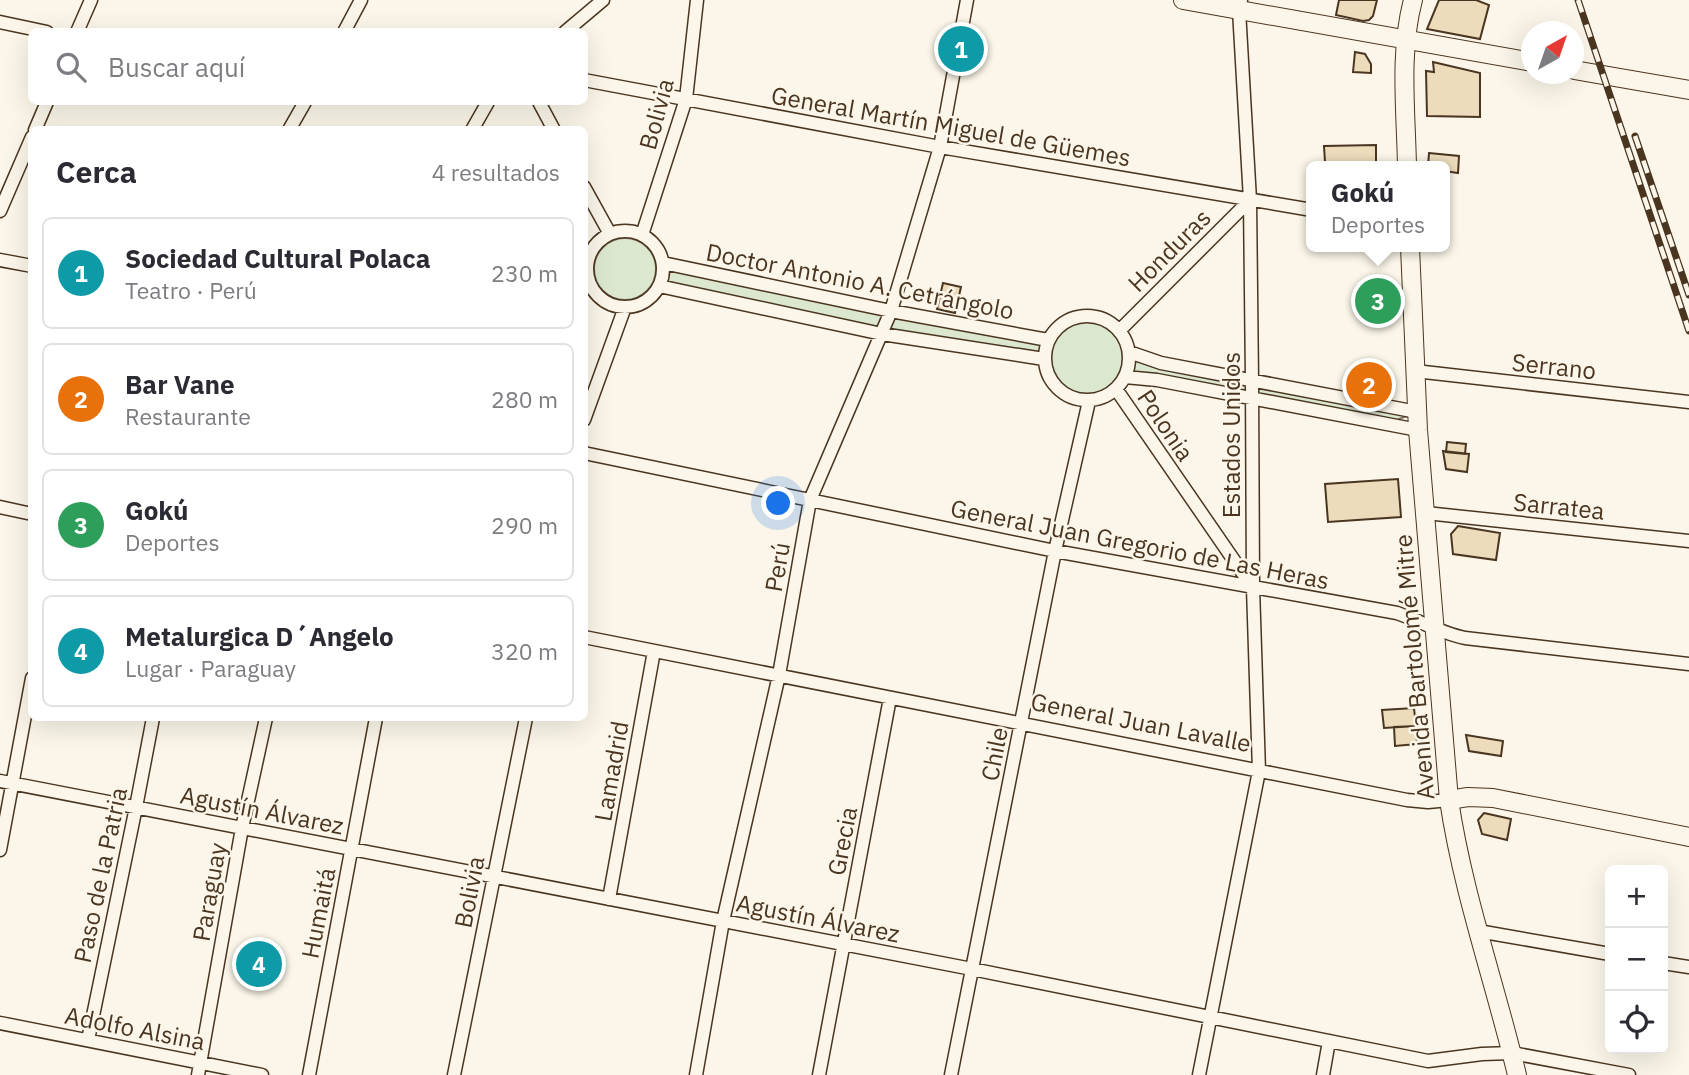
<!DOCTYPE html>
<html lang="es">
<head>
<meta charset="utf-8">
<style>
	:root { --surface:#fff; --page:#f7f7f7; --text:#2b2b33; --muted:#7c7c81; --line:#e1e1e2; --accent:#c62828 }
	body { margin:0; font-family:"IBM Plex Sans",sans-serif; background:var(--page); color:var(--text) }
	.controls { position:absolute; right:21px; bottom:21px; display:grid; overflow:hidden; border-radius:10px; box-shadow:0 7px 28px #0002 }
	.controls button { width:63px; height:63px; display:grid; place-items:center; padding:0; border:0; border-bottom:2px solid var(--line); background:var(--surface); color:var(--text); font:35px sans-serif }
	.compass { position:absolute; left:1521px; top:21px; width:63px; height:63px; border-radius:50%; background:var(--surface); box-shadow:0 7px 28px #0002; rotate:40deg }
	.you { position:absolute; left:779px; top:504px; width:24px; height:24px; margin:-18px; border:5px solid #fff; border-radius:50%; background:#1a73e8; box-shadow:0 0 0 10px #1a73e833 }
	.badge { display:grid; place-items:center; width:46px; height:46px; border-radius:50%; background:var(--accent); color:#fff; font-size:23px; font-weight:700 }
	.pin { position:absolute; translate:-50% -50%; border:4px solid #fff; box-shadow:0 2px 7px #0006 }
	.popup { position:absolute; left:1306px; top:161px; width:144px; height:91px; box-sizing:border-box; display:grid; place-content:center; border-radius:10px; background:var(--surface); filter:drop-shadow(0 2px 5px #0005); font-size:23px; white-space:nowrap; color:var(--muted) }
	.popup b { font-size:26px; color:var(--text) }
	.popup::after { content:''; position:absolute; left:50%; top:100%; margin-left:-14px; border:14px solid transparent; border-top-color:var(--surface) }
	.list { margin:0; padding:0; list-style:none }
	h2 { display:flex; justify-content:space-between; align-items:center; height:91px; margin:0; padding:0 28px; font-size:30px }
	h2 small { font-size:23px; font-weight:400; color:var(--muted) }
	.list li { display:grid; grid-template-columns:46px 1fr auto; gap:21px; align-items:center; box-sizing:border-box; height:112px; margin:0 14px 14px; padding:0 14px; border:2px solid var(--line); border-radius:10px }
	.list b { display:block; font-size:26px; white-space:nowrap }
	.list p { margin:0; font-size:23px; white-space:nowrap; color:var(--muted) }
	.list em { font-size:23px; font-style:normal; color:var(--muted) }
	.icon { flex:none; width:38px; height:38px; fill:none; stroke:currentColor; stroke-width:2; stroke-linecap:round; stroke-linejoin:round }
	.map { position:relative; flex:none; width:1689px; height:1075px; overflow:hidden }
	.search { position:absolute; background:var(--surface); box-shadow:0 7px 28px #0002; left:28px; top:28px; width:560px; height:77px; display:flex; align-items:center; gap:18px; box-sizing:border-box; padding:0 24px; border-radius:10px; color:var(--muted); font-size:26px }
	.panel { position:absolute; background:var(--surface); box-shadow:0 7px 28px #0002; left:28px; top:126px; width:560px; height:595px; border-radius:10px }
	.map>svg:first-child { display:block }
	.green { fill:#dce7d0; stroke:#887966; stroke-width:2 }
	.building { fill:#ecdcbc; stroke:#4a3520; stroke-width:2 }
	.lines { fill:none; stroke-linecap:round; stroke-linejoin:round }
	.street-casing { stroke:#4a3520; stroke-width:15 }
	.secondary-casing { stroke:#4a3520; stroke-width:20 }
	.street { stroke:#fbf6e9; stroke-width:12 }
	.secondary { stroke:#fbf6e9; stroke-width:18 }
	.rail-casing { stroke:#4a3520; stroke-width:7 }
	.rail { stroke:#fbf6e9; stroke-width:4.5; stroke-dasharray:13; stroke-linecap:butt }
	.labels { text-anchor:middle; dominant-baseline:central; stroke-width:5; stroke-linejoin:round; paint-order:stroke }
	.street-label { font-size:24px; fill:#4a3520; stroke:#fbf6e9 }
</style>
</head>
<body>
<div class="map">
<svg width="1689" height="1075" viewBox="0 0 1689 1075">
	<rect width="100%" height="100%" fill="#fbf6e9"/>
	<path class="green" d="M594 269a31 31 0 1 1 62 0a31 31 0 1 1-62 0Z
		M663 263 1048 340 1044 359 659 286Z
		M1049 358a37 37 0 1 1 74 0a37 37 0 1 1-74 0Z
		M1129 352 1417 412 1389 423 1125 377 1129 366Z"/>
	<path class="building" d="M1339 0H1377L1373 16 1369 20 1363 21 1336 15Z
		M1439 0H1476L1489 5 1480 39 1427 29Z
		M1355 52 1365 54 1371 64V73L1353 72Z
		M1433 62 1480 73V117L1427 116 1426 71 1434 72Z
		M1376 145V162H1325L1324 146Z
		M1429 153 1459 156 1458 173 1444 171V166H1428Z
		M943 283 961 287 955 313 937 309Z
		M1368 373 1388 374 1390 391 1385 397 1347 392 1349 377 1367 380Z
		M1447 442 1466 444 1465 454 1446 452Z
		M1443 451 1469 454 1467 472 1446 469Z
		M1398 479 1401 517 1328 522 1325 484Z
		M1458 526 1500 533 1496 560 1453 554 1451 534Z
		M1414 708 1416 726 1384 728 1382 710Z
		M1416 726 1417 744 1395 746 1394 727Z
		M1466 735 1503 741 1501 756 1469 751Z
		M1484 813 1511 819 1507 840 1482 834 1478 820Z
		M239 952 283 959 278 977 234 969Z"/>
	<g class="lines">
		<defs>
			<path id="street" d="M0 22 47 32
				M77 32 91 0
				M344 32 361 0
				M565 32 603 0
				M584 80 940 147 1312 210
				M539 102 554 130
				M35 130 47 102
				M289 130 305 102
				M472 130 488 102
				M584 187 610 234
				M0 211 32 137
				M587 269a38 38 0 1 1 76 0a38 38 0 1 1-76 0Z
				M642 235 686 99 697 0
				M0 260 32 266
				M663 263 891 311 1048 340
				M659 286 882 334 1044 359
				M1045 358a42 42 0 1 1 84 0a42 42 0 1 1-84 0Z
				M1119 331 1250 200
				M1129 352 1161 363 1417 412
				M1415 371 1689 402
				M1125 377 1157 380 1418 430
				M1116 389 1253 588
				M584 420 625 307
				M584 453 1055 551 1397 613C1420 621 1441 633 1465 638L1689 664
				M0 507 32 514
				M1426 513 1689 541
				M584 637 1407 800 1428 802 1449 800
				M0 781 972 969 1428 1061 1482 1054 1512 1053 1629 1075
				M0 850 32 678
				M609 899 654 651
				M1478 931 1610 954
				M1663 963 1689 967
				M0 1023 262 1075
				M88 1040 136 807 153 718
				M198 1075 242 828 266 718
				M309 1075 376 718
				M454 1075 526 718
				M696 1075 723 921 779 675 810 500 891 311 940 147 967 0
				M819 1075 890 698
				M951 1075 1055 551 1089 401
				M1199 1075 1259 771 1253 588 1252 381 1250 200 1239 10 1241 0
				M1323 1075 1329 1041"/>
			<path id="secondary" d="M1183 0 1532 62
				M1574 70 1689 90
				M1407 166C1406 112 1399 52 1413 0
				M1410 247 1418 430 1449 800C1463 894 1495 983 1517 1075
				M1449 800 1468 797 1493 798 1689 837"/>
		</defs>
		<use href="#street" class="street-casing"/>
		<use href="#secondary" class="secondary-casing"/>
		<use href="#street" class="street"/>
		<use href="#secondary" class="secondary"/>
		<defs>
			<path id="rail" d="M1578 0 1689 331
				M1635 136 1689 295"/>
		</defs>
		<use href="#rail" class="rail-casing"/>
		<use href="#rail" class="rail"/>
	</g>
	<g class="labels">
		<g class="street-label">
			<text transform="translate(656 114) rotate(-75)">Bolivia</text>
			<text transform="translate(951 126) rotate(10)">General Martín Miguel de Güemes</text>
			<text transform="translate(1169 250) rotate(-45)">Honduras</text>
			<text transform="translate(860 281) rotate(11)">Doctor Antonio A. Cetrángolo</text>
			<text transform="translate(1554 366) rotate(6)">Serrano</text>
			<text transform="translate(1166 425) rotate(56)">Polonia</text>
			<text transform="translate(1231 435) rotate(-90)">Estados Unidos</text>
			<text transform="translate(1559 506) rotate(6)">Sarratea</text>
			<text transform="translate(1140 544) rotate(11)">General Juan Gregorio de Las Heras</text>
			<text transform="translate(777 567) rotate(-80)">Perú</text>
			<text transform="translate(1414 667) rotate(-95)">Avenida Bartolomé Mitre</text>
			<text transform="translate(1141 722) rotate(11)">General Juan Lavalle</text>
			<text transform="translate(994 754) rotate(-79)">Chile</text>
			<text transform="translate(611 771) rotate(-80)">Lamadrid</text>
			<text transform="translate(262 810) rotate(11)">Agustín Álvarez</text>
			<text transform="translate(842 841) rotate(-79)">Grecia</text>
			<text transform="translate(100 875) rotate(-78)">Paso de la Patria</text>
			<text transform="translate(209 892) rotate(-80)">Paraguay</text>
			<text transform="translate(469 892) rotate(-79)">Bolivia</text>
			<text transform="translate(318 913) rotate(-79)">Humaitá</text>
			<text transform="translate(818 918) rotate(11)">Agustín Álvarez</text>
			<text transform="translate(135 1028) rotate(11)">Adolfo Alsina</text>
		</g>
	</g>
</svg>
<div class="controls">
<button>+</button>
<button>−</button>
<button><svg class="icon" aria-label="locate" viewBox="0 0 24 24"><circle cx="12" cy="12" r="6"/><path d="M12 2v4M12 18v4M2 12h4M18 12h4"/></svg></button>
</div>
<svg class="compass" viewBox="-18 -18 36 36"><path d="M0-13l5 13h-10z" fill="#e53935"/><path d="M0 13l5-13h-10z" fill="#7c7c81"/></svg>
<div class="you"></div>
<div class="pin badge" style="left:961px;top:49px;background:#0f9aa8">1</div>
<div class="pin badge" style="left:1369px;top:385px;background:#e8710a">2</div>
<div class="pin badge" style="left:1378px;top:301px;background:#2e9e5b">3</div>
<div class="popup"><b>Gokú</b>Deportes</div>
<div class="pin badge" style="left:259px;top:964px;background:#0f9aa8">4</div>
<div class="search"><svg class="icon" aria-label="search" viewBox="0 0 24 24"><circle cx="10" cy="10" r="6"/><path d="M15 15l6 6"/></svg>Buscar aquí</div>
<section class="panel">
<h2>Cerca<small>4 resultados</small></h2>
<ul class="list">
<li><span class="badge" style="background:#0f9aa8">1</span><div><b>Sociedad Cultural Polaca</b><p>Teatro · Perú</p></div><em>230 m</em></li>
<li><span class="badge" style="background:#e8710a">2</span><div><b>Bar Vane</b><p>Restaurante</p></div><em>280 m</em></li>
<li><span class="badge" style="background:#2e9e5b">3</span><div><b>Gokú</b><p>Deportes</p></div><em>290 m</em></li>
<li><span class="badge" style="background:#0f9aa8">4</span><div><b>Metalurgica D´Angelo</b><p>Lugar · Paraguay</p></div><em>320 m</em></li>
</ul>
</section>
</div>
</body>
</html>
